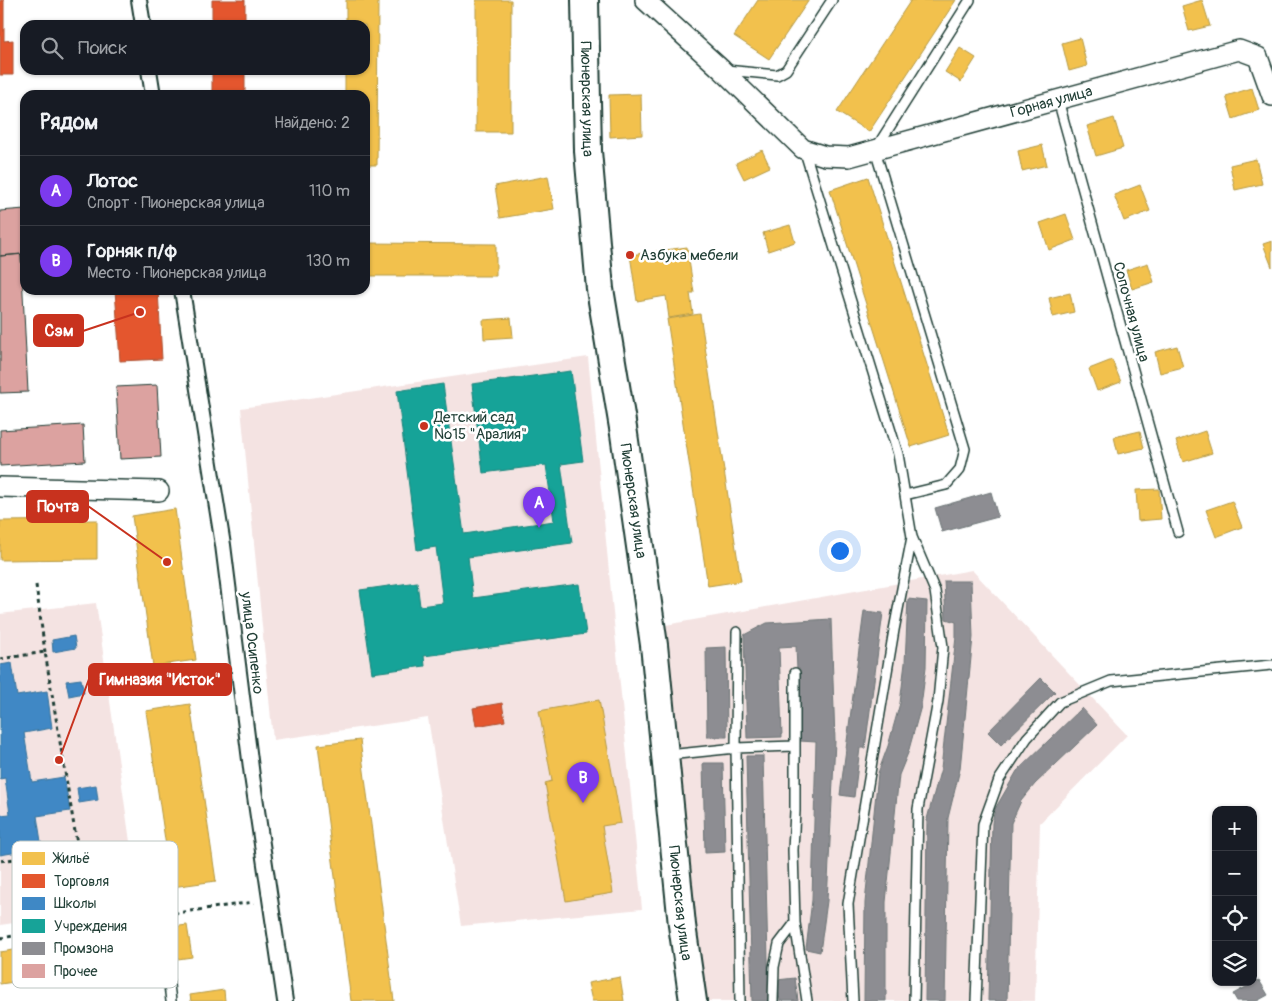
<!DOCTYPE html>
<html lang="ru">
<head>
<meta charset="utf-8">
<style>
	:root { --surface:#171b24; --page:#242831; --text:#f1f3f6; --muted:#9ea1a6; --line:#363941; --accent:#7c3aed }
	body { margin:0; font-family:Pangolin,sans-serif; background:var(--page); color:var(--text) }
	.controls { position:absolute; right:15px; bottom:15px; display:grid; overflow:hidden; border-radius:10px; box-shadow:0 1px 4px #0004 }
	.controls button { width:45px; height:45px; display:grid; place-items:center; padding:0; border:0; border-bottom:1px solid var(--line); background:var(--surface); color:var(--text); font:25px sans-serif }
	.you { position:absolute; left:839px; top:550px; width:18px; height:18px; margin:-12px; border:4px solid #fff; border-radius:50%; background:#1a73e8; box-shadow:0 0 0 8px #1a73e833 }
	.badge { display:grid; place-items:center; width:32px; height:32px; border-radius:50%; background:var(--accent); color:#fff; font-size:16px; font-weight:700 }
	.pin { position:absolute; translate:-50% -41px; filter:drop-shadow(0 1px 2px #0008) }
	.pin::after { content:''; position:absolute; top:26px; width:18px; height:15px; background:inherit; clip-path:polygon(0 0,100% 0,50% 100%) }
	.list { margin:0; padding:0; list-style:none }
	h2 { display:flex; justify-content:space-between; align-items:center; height:65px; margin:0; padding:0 20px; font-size:21px }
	h2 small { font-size:16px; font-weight:400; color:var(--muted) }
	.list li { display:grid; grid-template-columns:32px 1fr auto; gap:15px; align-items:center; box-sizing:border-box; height:70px; padding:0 20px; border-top:1px solid var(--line) }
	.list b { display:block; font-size:19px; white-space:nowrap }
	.list p { margin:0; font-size:16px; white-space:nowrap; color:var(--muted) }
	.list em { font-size:16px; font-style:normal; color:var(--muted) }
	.icon { flex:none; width:28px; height:28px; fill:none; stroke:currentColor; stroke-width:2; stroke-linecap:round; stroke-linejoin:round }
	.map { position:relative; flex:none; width:1272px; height:1001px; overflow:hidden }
	.search { position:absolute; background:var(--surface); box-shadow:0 1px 4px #0004; left:20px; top:20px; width:350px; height:55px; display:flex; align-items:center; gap:12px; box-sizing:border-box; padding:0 18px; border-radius:15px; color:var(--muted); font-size:19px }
	.panel { position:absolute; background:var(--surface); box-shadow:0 1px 4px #0004; left:20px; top:90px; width:350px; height:205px; border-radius:15px }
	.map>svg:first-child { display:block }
	.built { fill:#f4e3e2 }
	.homes { fill:#f2c14e; stroke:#b39946 }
	.shops { fill:#e4572e; stroke:#a94f30 }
	.schools { fill:#3f88c5; stroke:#35729a }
	.public { fill:#17a398; stroke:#19847a }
	.industry { fill:#8d8d92; stroke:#6c7576 }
	.building { fill:#dca2a0; stroke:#1f3d34 }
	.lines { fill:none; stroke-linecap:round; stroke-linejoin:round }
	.service-casing { stroke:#1f3d34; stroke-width:12 }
	.pedestrian-casing { stroke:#1f3d34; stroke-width:18 }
	.minor-casing { stroke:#1f3d34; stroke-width:22 }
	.secondary-casing { stroke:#1f3d34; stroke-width:30 }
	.path { stroke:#1f3d34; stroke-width:3; stroke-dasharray:4 4; stroke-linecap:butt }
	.service { stroke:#fff; stroke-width:9 }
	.pedestrian { stroke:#fff; stroke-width:14 }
	.minor { stroke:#fff; stroke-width:19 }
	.secondary { stroke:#fff; stroke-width:26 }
	.poi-dot { fill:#c8321e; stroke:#fff; stroke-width:2 }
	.labels { text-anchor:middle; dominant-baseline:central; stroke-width:5; stroke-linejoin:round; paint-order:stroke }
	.street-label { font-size:15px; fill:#1f3d34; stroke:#fff }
	.poi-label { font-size:15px; fill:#1f3d34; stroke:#fff; text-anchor:start }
	.key { fill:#fff; stroke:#bcc5c2; stroke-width:1 }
	.key-label { font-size:14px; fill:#1f3d34 }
	.leader { fill:none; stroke:#c8321e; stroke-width:2 }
	.callout-dot { fill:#c8321e; stroke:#fff; stroke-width:2 }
	.callout { fill:#c8321e; stroke:#c8321e; stroke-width:2 }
	.callout-label { font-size:16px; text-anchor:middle; font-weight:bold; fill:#fff }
</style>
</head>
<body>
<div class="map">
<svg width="1272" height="1001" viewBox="0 0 1272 1001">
	<rect width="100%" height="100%" fill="#fff"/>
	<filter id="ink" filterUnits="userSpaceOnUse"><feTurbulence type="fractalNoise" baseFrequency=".02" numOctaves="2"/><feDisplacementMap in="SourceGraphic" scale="10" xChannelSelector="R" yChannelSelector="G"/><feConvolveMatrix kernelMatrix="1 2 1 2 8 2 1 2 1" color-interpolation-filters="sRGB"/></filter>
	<g filter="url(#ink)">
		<path class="built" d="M588 357 642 909 461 926 428 718 273 740 241 408Z
			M972 570 1127 735 1040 823 1035 1001H702L660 626Z
			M96 603 139 905 0 925V614Z"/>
		<path class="homes" d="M346 0H378L377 165H365V95H345V70H365V25H346Z
			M476 0H511V132H476Z
			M758 0H809L769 59 734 36Z
			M911 0H956L869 132 837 112Z
			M1202 0 1210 26 1189 31 1182 6Z
			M1080 38 1087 66 1069 71 1062 43Z
			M960 48 976 58 961 82 945 72Z
			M1252 88 1259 110 1233 119 1226 96Z
			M641 94 642 135 610 137 609 95Z
			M1114 118 1123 148 1096 156 1087 126Z
			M1042 145 1047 165 1022 171 1018 151Z
			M762 150 770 167 744 179 736 163Z
			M1256 159 1262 184 1235 190 1230 165Z
			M548 176 554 209 500 218 495 186Z
			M868 177 949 435 911 447 830 190Z
			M1140 185 1150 211 1124 221 1114 195Z
			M1066 214 1075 240 1049 250 1040 223Z
			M790 225 795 242 768 251 763 233Z
			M1272 241V267L1263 244Z
			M365 243 496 244V276H365Z
			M687 247 694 293H690L693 314 669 318 666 296 637 301 630 255Z
			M1148 263 1154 282 1132 289 1126 270Z
			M1070 293 1074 312 1053 317 1049 298Z
			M700 314 741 581 708 586 667 319Z
			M511 318 513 337 484 339 483 320Z
			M1177 346 1183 367 1160 373 1155 352Z
			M1112 360 1121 382 1097 391 1089 369Z
			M1140 431 1144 448 1118 454 1114 437Z
			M1205 431 1212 453 1183 462 1176 441Z
			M1159 489 1161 519 1138 521 1136 490Z
			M1232 501 1242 527 1216 537 1206 510Z
			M175 509 196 660 153 666 132 516Z
			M97 520V559L0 560V521Z
			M599 700 621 823 602 826 613 893 566 901 545 783 552 781 539 711Z
			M190 704 216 881 172 887 146 711Z
			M360 740 394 1001H351L318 745Z
			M187 925 192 957 0 984V952Z
			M620 977 624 1001H592L588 983Z
			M224 990 225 1001H191L190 995Z"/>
		<path class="shops" d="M0 0H4V41L13 40V75H0Z
			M212 0H245V25H212Z
			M212 70H245V95H212Z
			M115 290H158L162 359 120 361Z
			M502 703 505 721 476 726 473 708Z"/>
		<path class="schools" d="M74 636 76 648 53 652 52 640Z
			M12 663 17 696 47 691 52 728 24 733 32 782 64 777 70 811 37 816 42 848 0 855V815L10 814 5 778 0 779V665Z
			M81 679 84 693 69 696 66 681Z
			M96 785 98 800 79 803 77 788Z"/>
		<path class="public" d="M571 371 583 461 561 464 572 543 468 557 473 598 579 584 586 634 424 656 425 666 372 673 360 590 417 582 420 606 443 603 436 547 417 550 397 391 443 384 464 534 554 521 546 465 483 473 472 384Z"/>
		<path class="industry" d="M991 492 998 517 942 532 935 508Z
			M944 581H971L973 637 960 769 948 818 945 1001H925L927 819 941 768 956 637V622L946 619Z
			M908 599 927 601 926 667 921 706 908 753 899 775 886 902V1001H864L865 903 878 773 888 746 900 703 905 663Z
			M864 611 883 613 865 748H860L854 797 840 795Z
			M831 619 835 741 827 901 820 952 806 949 812 900 816 742 800 741 796 646 779 647 782 737 747 738 744 635 767 623Z
			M726 647 727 737H707L706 648Z
			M1041 678 1055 692 1001 745 988 732Z
			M1082 708 1097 725 1035 784 1021 801 1011 823 1007 1001H988L992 823 995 809 1017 771Z
			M746 756H763L769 1001H752Z
			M703 763H723L725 852 705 853Z
			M795 978 798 1001H780L777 980Z
			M1259 980 1268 995 1257 1001H1237L1233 994Z"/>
		<path class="building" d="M25 209V254L0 256V211Z
			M21 254 28 392 0 393V256Z
			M21 254H25V273H22Z
			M157 385 161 457 120 459 116 387Z
			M83 425 85 461 0 466V430Z"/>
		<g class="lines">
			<defs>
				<path id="service" d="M726 70 777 75 786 70 832 0
					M1058 100 1178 532
					M804 149 898 454 912 537 894 630 848 904 853 1001
					M905 495 946 485 960 469 965 449 875 150 970 0
					M912 537 935 591 943 647 938 701 918 809 914 1001
					M737 632 736 748 740 1001
					M795 673V811L793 850 795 923 807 1001
					M668 755 736 748 795 746
					M168 977 171 1001
					M773 1001 774 967 779 944 795 923
					M976 1001 983 824 999 780 1027 738 1060 702 1111 681 1272 665"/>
				<path id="pedestrian" d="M139 0 143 25
					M149 70 153 95
					M182 290 223 545 252 776 285 1001"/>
				<g id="minor">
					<path id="s1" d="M645 0 722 70 803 149 825 156 849 157 1239 50 1258 57 1272 96"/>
					<path d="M0 487 159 491"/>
				</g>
				<g id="secondary">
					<path id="s2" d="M585 0 588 151 600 289 624 434 654 645 682 925 693 1001"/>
				</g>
			</defs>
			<use href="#service" class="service-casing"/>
			<use href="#pedestrian" class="pedestrian-casing"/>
			<use href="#minor" class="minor-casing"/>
			<use href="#secondary" class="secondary-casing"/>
			<path class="path" d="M36 585 45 652
				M0 659 45 652 78 850 0 861
				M0 938 254 902"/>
			<use href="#service" class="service"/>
			<use href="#pedestrian" class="pedestrian"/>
			<use href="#minor" class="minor"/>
			<use href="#secondary" class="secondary"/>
		</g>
	</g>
	<g class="poi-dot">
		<circle cx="630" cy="255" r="5"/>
		<circle cx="424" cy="426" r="5"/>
	</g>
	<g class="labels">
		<g class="street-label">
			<text stroke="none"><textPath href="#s2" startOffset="99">Пионерская улица</textPath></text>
			<text stroke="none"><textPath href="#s1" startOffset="474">Горная улица</textPath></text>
			<text transform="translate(1131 312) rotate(75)">Сопочная улица</text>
			<text stroke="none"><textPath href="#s2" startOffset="504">Пионерская улица</textPath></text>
			<text transform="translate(252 643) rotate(83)">улица Осипенко</text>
			<text stroke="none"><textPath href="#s2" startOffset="909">Пионерская улица</textPath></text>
		</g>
		<g class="poi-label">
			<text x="640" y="255">Азбука мебели</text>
			<text x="434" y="417">Детский сад<tspan x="434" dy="17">№15 "Аралия"</tspan></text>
		</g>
	</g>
	<rect x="12" y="841" width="166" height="147" rx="8" class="key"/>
	<rect x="22" y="852" width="23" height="13" fill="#f2c14e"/>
	<rect x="22" y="874" width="23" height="14" fill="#e4572e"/>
	<rect x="22" y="897" width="23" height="13" fill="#3f88c5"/>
	<rect x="22" y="919" width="23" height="14" fill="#17a398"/>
	<rect x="22" y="942" width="23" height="13" fill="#8d8d92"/>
	<rect x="22" y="964" width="23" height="14" fill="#dca2a0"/>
	<g class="key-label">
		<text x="54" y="863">Жильё</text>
		<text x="54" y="886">Торговля</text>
		<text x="54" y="908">Школы</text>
		<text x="54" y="931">Учреждения</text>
		<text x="54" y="953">Промзона</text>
		<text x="54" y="976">Прочее</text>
	</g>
	<path class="leader" d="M140 312L83 331M167 562L88 506M59 760L89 679"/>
	<g class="callout-dot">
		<circle cx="140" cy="312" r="5"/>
		<circle cx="167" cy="562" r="5"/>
		<circle cx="59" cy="760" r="5"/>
	</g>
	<g class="callout">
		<rect x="34" y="315" width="49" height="31" rx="5"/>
		<rect x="27" y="491" width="61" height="31" rx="5"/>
		<rect x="89" y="664" width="142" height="31" rx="5"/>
	</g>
	<g class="callout-label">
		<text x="59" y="336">Сэм</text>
		<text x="58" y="512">Почта</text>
		<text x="160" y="685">Гимназия "Исток"</text>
	</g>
</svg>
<div class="controls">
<button>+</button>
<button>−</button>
<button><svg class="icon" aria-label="locate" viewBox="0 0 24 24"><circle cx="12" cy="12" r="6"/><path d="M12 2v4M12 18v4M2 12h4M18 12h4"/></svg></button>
<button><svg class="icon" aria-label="layers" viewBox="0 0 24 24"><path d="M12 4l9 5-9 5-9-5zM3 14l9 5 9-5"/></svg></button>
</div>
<div class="you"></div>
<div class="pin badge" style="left:539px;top:528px">A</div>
<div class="pin badge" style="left:583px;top:803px">B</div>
<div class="search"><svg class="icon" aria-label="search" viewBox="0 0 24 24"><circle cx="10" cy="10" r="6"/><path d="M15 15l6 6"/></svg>Поиск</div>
<section class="panel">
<h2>Рядом<small>Найдено: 2</small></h2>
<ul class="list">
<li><span class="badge">A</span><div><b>Лотос</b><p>Спорт · Пионерская улица</p></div><em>110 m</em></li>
<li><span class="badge">B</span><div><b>Горняк п/ф</b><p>Место · Пионерская улица</p></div><em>130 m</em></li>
</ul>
</section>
</div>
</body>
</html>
